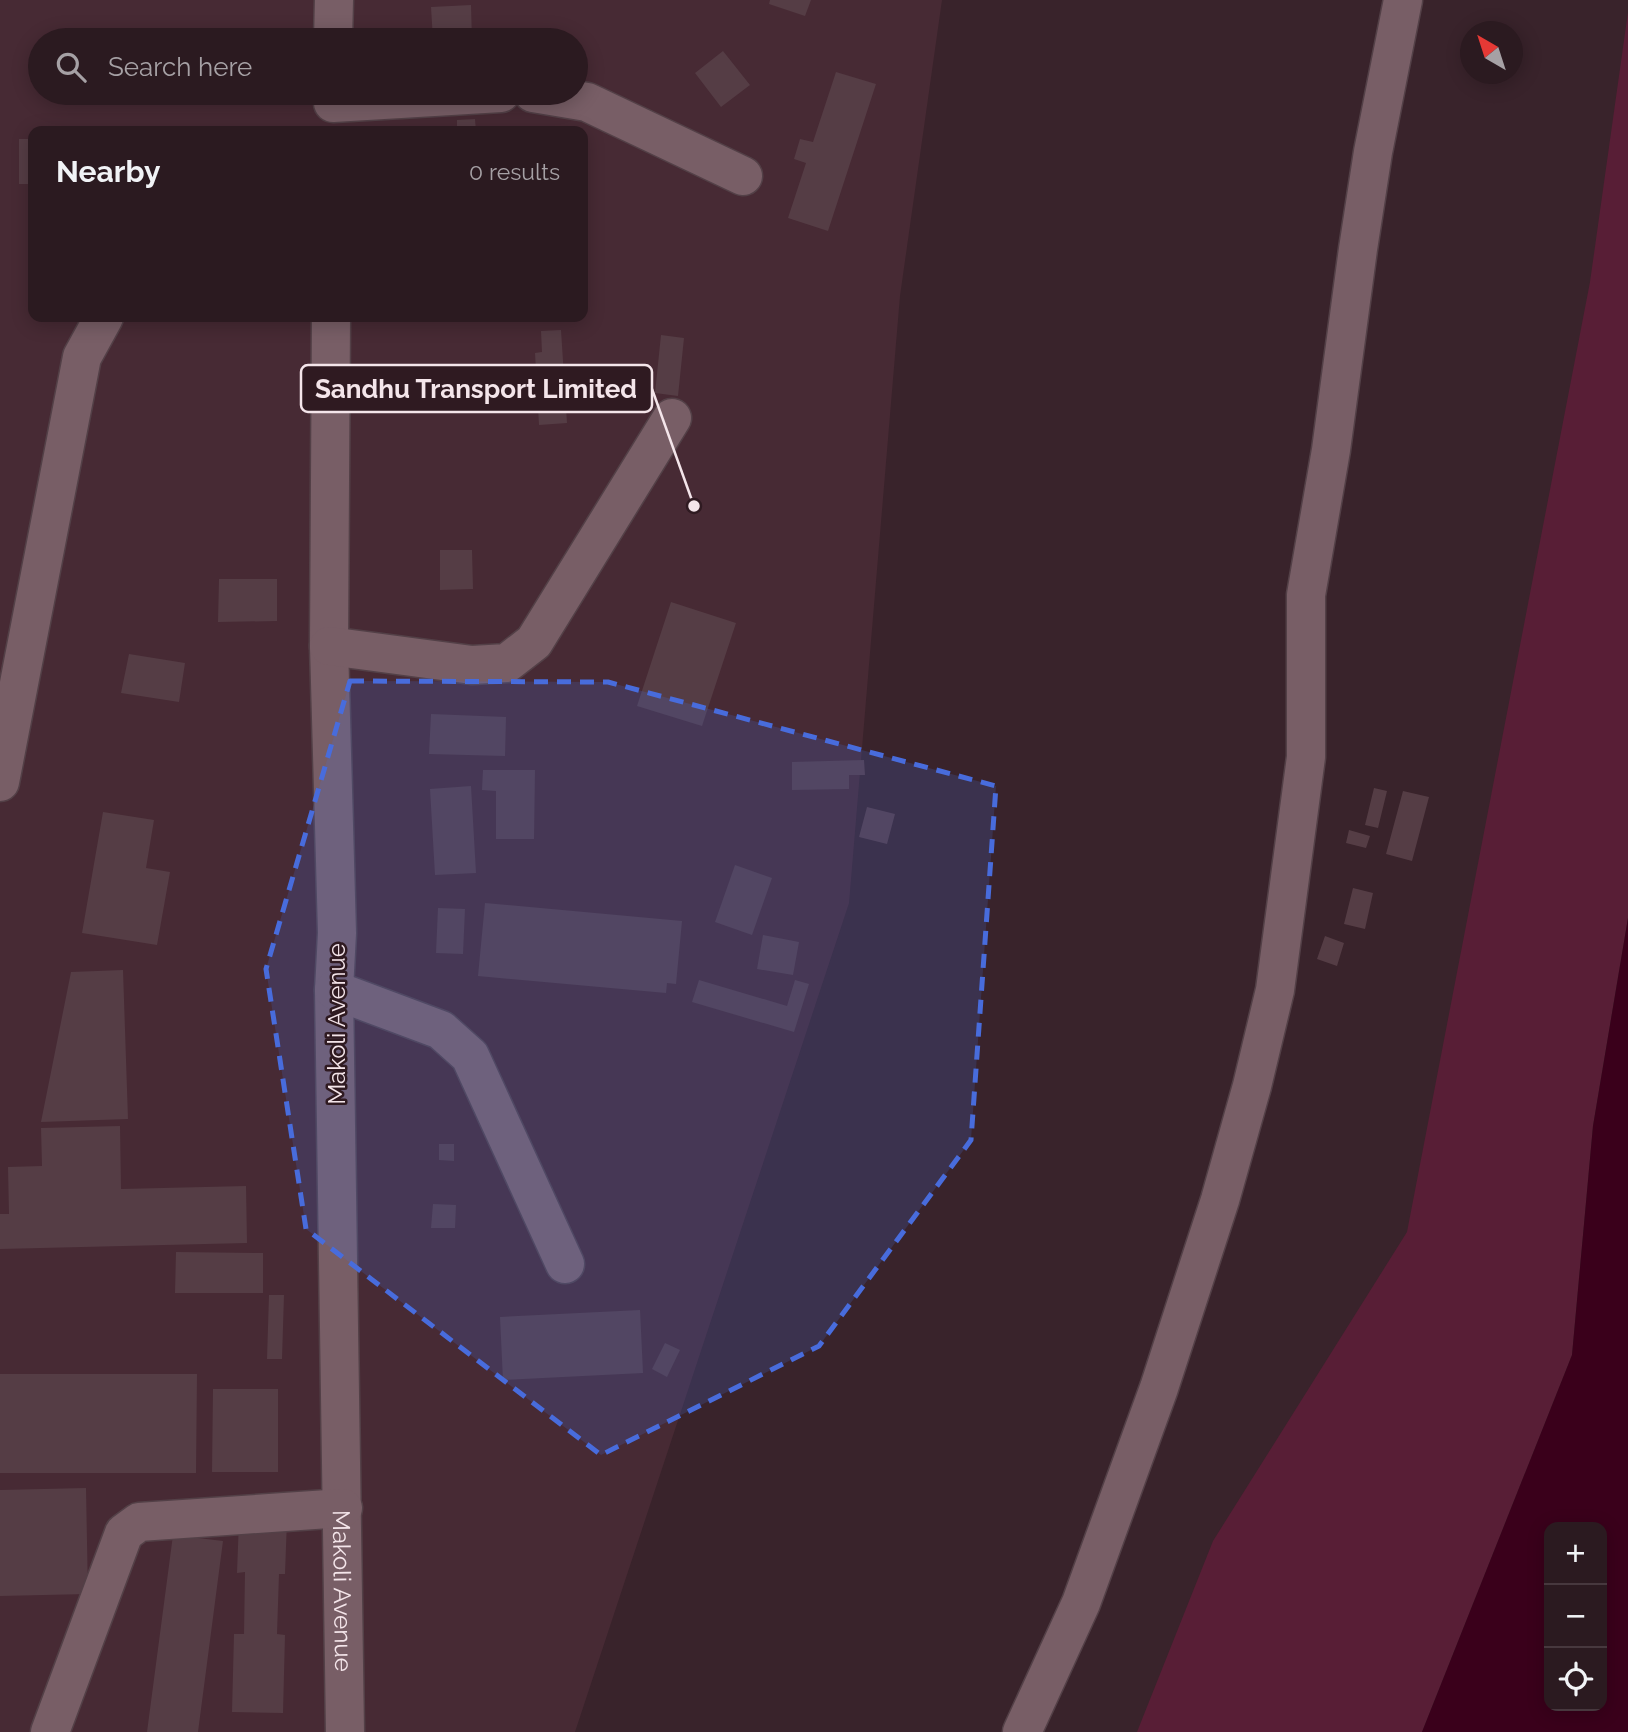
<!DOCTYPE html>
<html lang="en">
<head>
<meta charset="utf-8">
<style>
	:root { --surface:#2b1a20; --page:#332329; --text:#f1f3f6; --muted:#a6a1a5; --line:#47383e }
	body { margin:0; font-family:Raleway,sans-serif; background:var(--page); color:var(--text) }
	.controls { position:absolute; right:21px; bottom:21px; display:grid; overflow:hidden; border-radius:14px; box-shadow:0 4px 18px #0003 }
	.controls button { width:63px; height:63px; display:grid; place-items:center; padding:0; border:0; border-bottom:2px solid var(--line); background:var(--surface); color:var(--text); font:35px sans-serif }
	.compass { position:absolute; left:1460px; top:21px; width:63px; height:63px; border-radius:50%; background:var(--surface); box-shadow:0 4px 18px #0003; rotate:321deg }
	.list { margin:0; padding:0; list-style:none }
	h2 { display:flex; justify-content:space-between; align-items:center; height:91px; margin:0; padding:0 28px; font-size:30px }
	h2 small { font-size:23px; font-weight:400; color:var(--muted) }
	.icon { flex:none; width:38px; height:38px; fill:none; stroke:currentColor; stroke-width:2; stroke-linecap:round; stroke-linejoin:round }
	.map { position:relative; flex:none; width:1628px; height:1732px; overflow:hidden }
	.search { position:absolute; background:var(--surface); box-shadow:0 4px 18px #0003; left:28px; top:28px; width:560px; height:77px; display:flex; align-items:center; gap:18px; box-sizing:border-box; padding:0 24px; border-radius:38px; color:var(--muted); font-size:26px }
	.panel { position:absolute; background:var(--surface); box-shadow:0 4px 18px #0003; left:28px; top:126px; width:560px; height:196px; border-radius:14px }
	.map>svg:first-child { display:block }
	.built { fill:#472a34; fill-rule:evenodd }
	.green { fill:#581e36 }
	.water { fill:#3a001b; fill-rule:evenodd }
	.building { fill:#553d45 }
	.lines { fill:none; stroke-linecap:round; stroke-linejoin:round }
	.minor-casing { stroke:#534047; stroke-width:41 }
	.minor { stroke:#785e66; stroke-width:38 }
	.marked { fill:#486cdc; fill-opacity:0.2; stroke:#486cdc; stroke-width:5; stroke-dasharray:14 9; stroke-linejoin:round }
	.labels { text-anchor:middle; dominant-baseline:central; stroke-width:5; stroke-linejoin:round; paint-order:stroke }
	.street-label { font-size:24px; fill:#f4e5ea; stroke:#2f1a21 }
	.leader { fill:none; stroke:#f4e5ea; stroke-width:2.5 }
	.callout-dot { fill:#f4e5ea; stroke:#2f1a21; stroke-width:2.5 }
	.callout { fill:#2f1a21; stroke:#f4e5ea; stroke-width:2.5 }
	.callout-label { font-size:26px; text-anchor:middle; font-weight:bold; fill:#f4e5ea }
</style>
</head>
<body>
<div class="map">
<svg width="1628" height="1732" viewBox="0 0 1628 1732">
	<rect width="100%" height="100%" fill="#39232b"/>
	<path class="built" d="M0 0H942L900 296 849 903 575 1732H0ZM40 40H576V93H40ZM33 131H583V317H33Z"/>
	<path class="green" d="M1628 12V918L1593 1126 1572 1355 1422 1732H1137L1213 1541 1407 1232 1590 282Z"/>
	<path class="water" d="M1628 918V1732H1422L1572 1355 1593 1126ZM1549 1527H1602V1706H1549Z"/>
	<path class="building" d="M770 0H811L805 16 769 4Z
		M471 5 472 40H433L431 7Z
		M723 51 750 85 721 107 695 73Z
		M836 72 876 84 828 231 788 218 806 163 794 159 800 139 813 142Z
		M475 119 476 131H457V120Z
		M19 139H33V184H19Z
		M561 330 567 423 539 425 535 353 542 352 541 331Z
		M661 335 684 338 678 396 655 393Z
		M440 550H472L473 589 440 590Z
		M219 579H277V621L218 622Z
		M671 602 736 623 702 726 637 706Z
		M129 654 185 663 179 702 121 693Z
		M431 714 506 717 505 756 429 754Z
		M864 760 865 775H849V789L792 790V762Z
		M483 770H535L534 839H496V791L482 790Z
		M471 786 476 873 435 875 430 789Z
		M1374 788 1387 791 1378 828 1365 825Z
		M1403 791 1429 797 1412 861 1386 854Z
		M867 807 895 814 887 844 859 837Z
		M103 812 154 820 146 868 170 872 157 945 82 933Z
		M1349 830 1370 836 1366 848 1346 843Z
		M735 865 772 878 752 935 715 922Z
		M1353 888 1373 893 1365 929 1344 924Z
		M485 903 682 921 676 984 667 983 666 993 478 976Z
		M438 908 465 909 463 954 436 953Z
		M763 935 799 942 793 975 757 969Z
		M1325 936 1344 943 1337 966 1317 959Z
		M123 970 128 1119 41 1122 71 972Z
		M699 980 787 1006 795 980 809 984 794 1032 692 1002Z
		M120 1126 121 1189 246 1186 247 1243 0 1249V1214H9L8 1167 42 1166 41 1128Z
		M439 1144H454V1161L439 1160Z
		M433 1204 456 1205 455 1228H431Z
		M176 1252 263 1253V1293H175Z
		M269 1295H284L282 1359H267Z
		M640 1310 643 1373 503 1380 500 1317Z
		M665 1343 680 1350 667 1377 652 1369Z
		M0 1374H197L196 1473H0Z
		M213 1389H278V1472H212Z
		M86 1488 88 1594 0 1596V1490Z
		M239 1520H287L285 1574H279L277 1634 285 1635 283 1713 232 1712 234 1634H244L245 1572 237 1573Z
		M173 1535 223 1541 198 1732H147Z"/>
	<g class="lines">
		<defs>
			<g id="minor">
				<path d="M333 40 334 0"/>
				<path d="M533 93 587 102 743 176"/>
				<path d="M333 103 501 93"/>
				<path id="s1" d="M331 317 329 646 337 933 334 990 345 1732"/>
				<path d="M329 646 472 665 507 663 534 642 672 418"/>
				<path d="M0 782 82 357 104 317"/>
				<path d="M334 990 441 1030 470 1056 565 1264"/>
				<path d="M50 1732 124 1533 139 1522 343 1508"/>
				<path d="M1022 1732 1081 1603 1159 1388 1220 1200 1252 1086 1275 990 1306 757V595L1331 450 1358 249 1373 152 1403 0"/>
			</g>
		</defs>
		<use href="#minor" class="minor-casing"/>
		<use href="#minor" class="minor"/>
	</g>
	<path class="marked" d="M350 681 608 682 996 786 971 1140 819 1346 601 1455 306 1229 266 969Z"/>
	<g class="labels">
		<g class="street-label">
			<text transform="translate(336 1024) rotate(-90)">Makoli Avenue</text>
			<text stroke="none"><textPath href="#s1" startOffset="1274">Makoli Avenue</textPath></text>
		</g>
	</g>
	<path class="leader" d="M694 506L652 389"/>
	<circle class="callout-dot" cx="694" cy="506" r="7"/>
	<rect class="callout" x="301" y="365" width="351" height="47" rx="7"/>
	<g class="callout-label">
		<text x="476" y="398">Sandhu Transport Limited</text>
	</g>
</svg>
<div class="controls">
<button>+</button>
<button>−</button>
<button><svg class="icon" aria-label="locate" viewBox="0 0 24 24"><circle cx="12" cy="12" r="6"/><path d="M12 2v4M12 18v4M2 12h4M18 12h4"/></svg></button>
</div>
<svg class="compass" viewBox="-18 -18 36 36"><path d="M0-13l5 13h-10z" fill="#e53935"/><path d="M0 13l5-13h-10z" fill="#a6a1a5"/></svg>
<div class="search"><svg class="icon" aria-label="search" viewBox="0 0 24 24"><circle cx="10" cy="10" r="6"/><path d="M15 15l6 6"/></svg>Search here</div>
<section class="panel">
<h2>Nearby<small>0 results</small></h2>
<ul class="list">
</ul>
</section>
</div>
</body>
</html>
